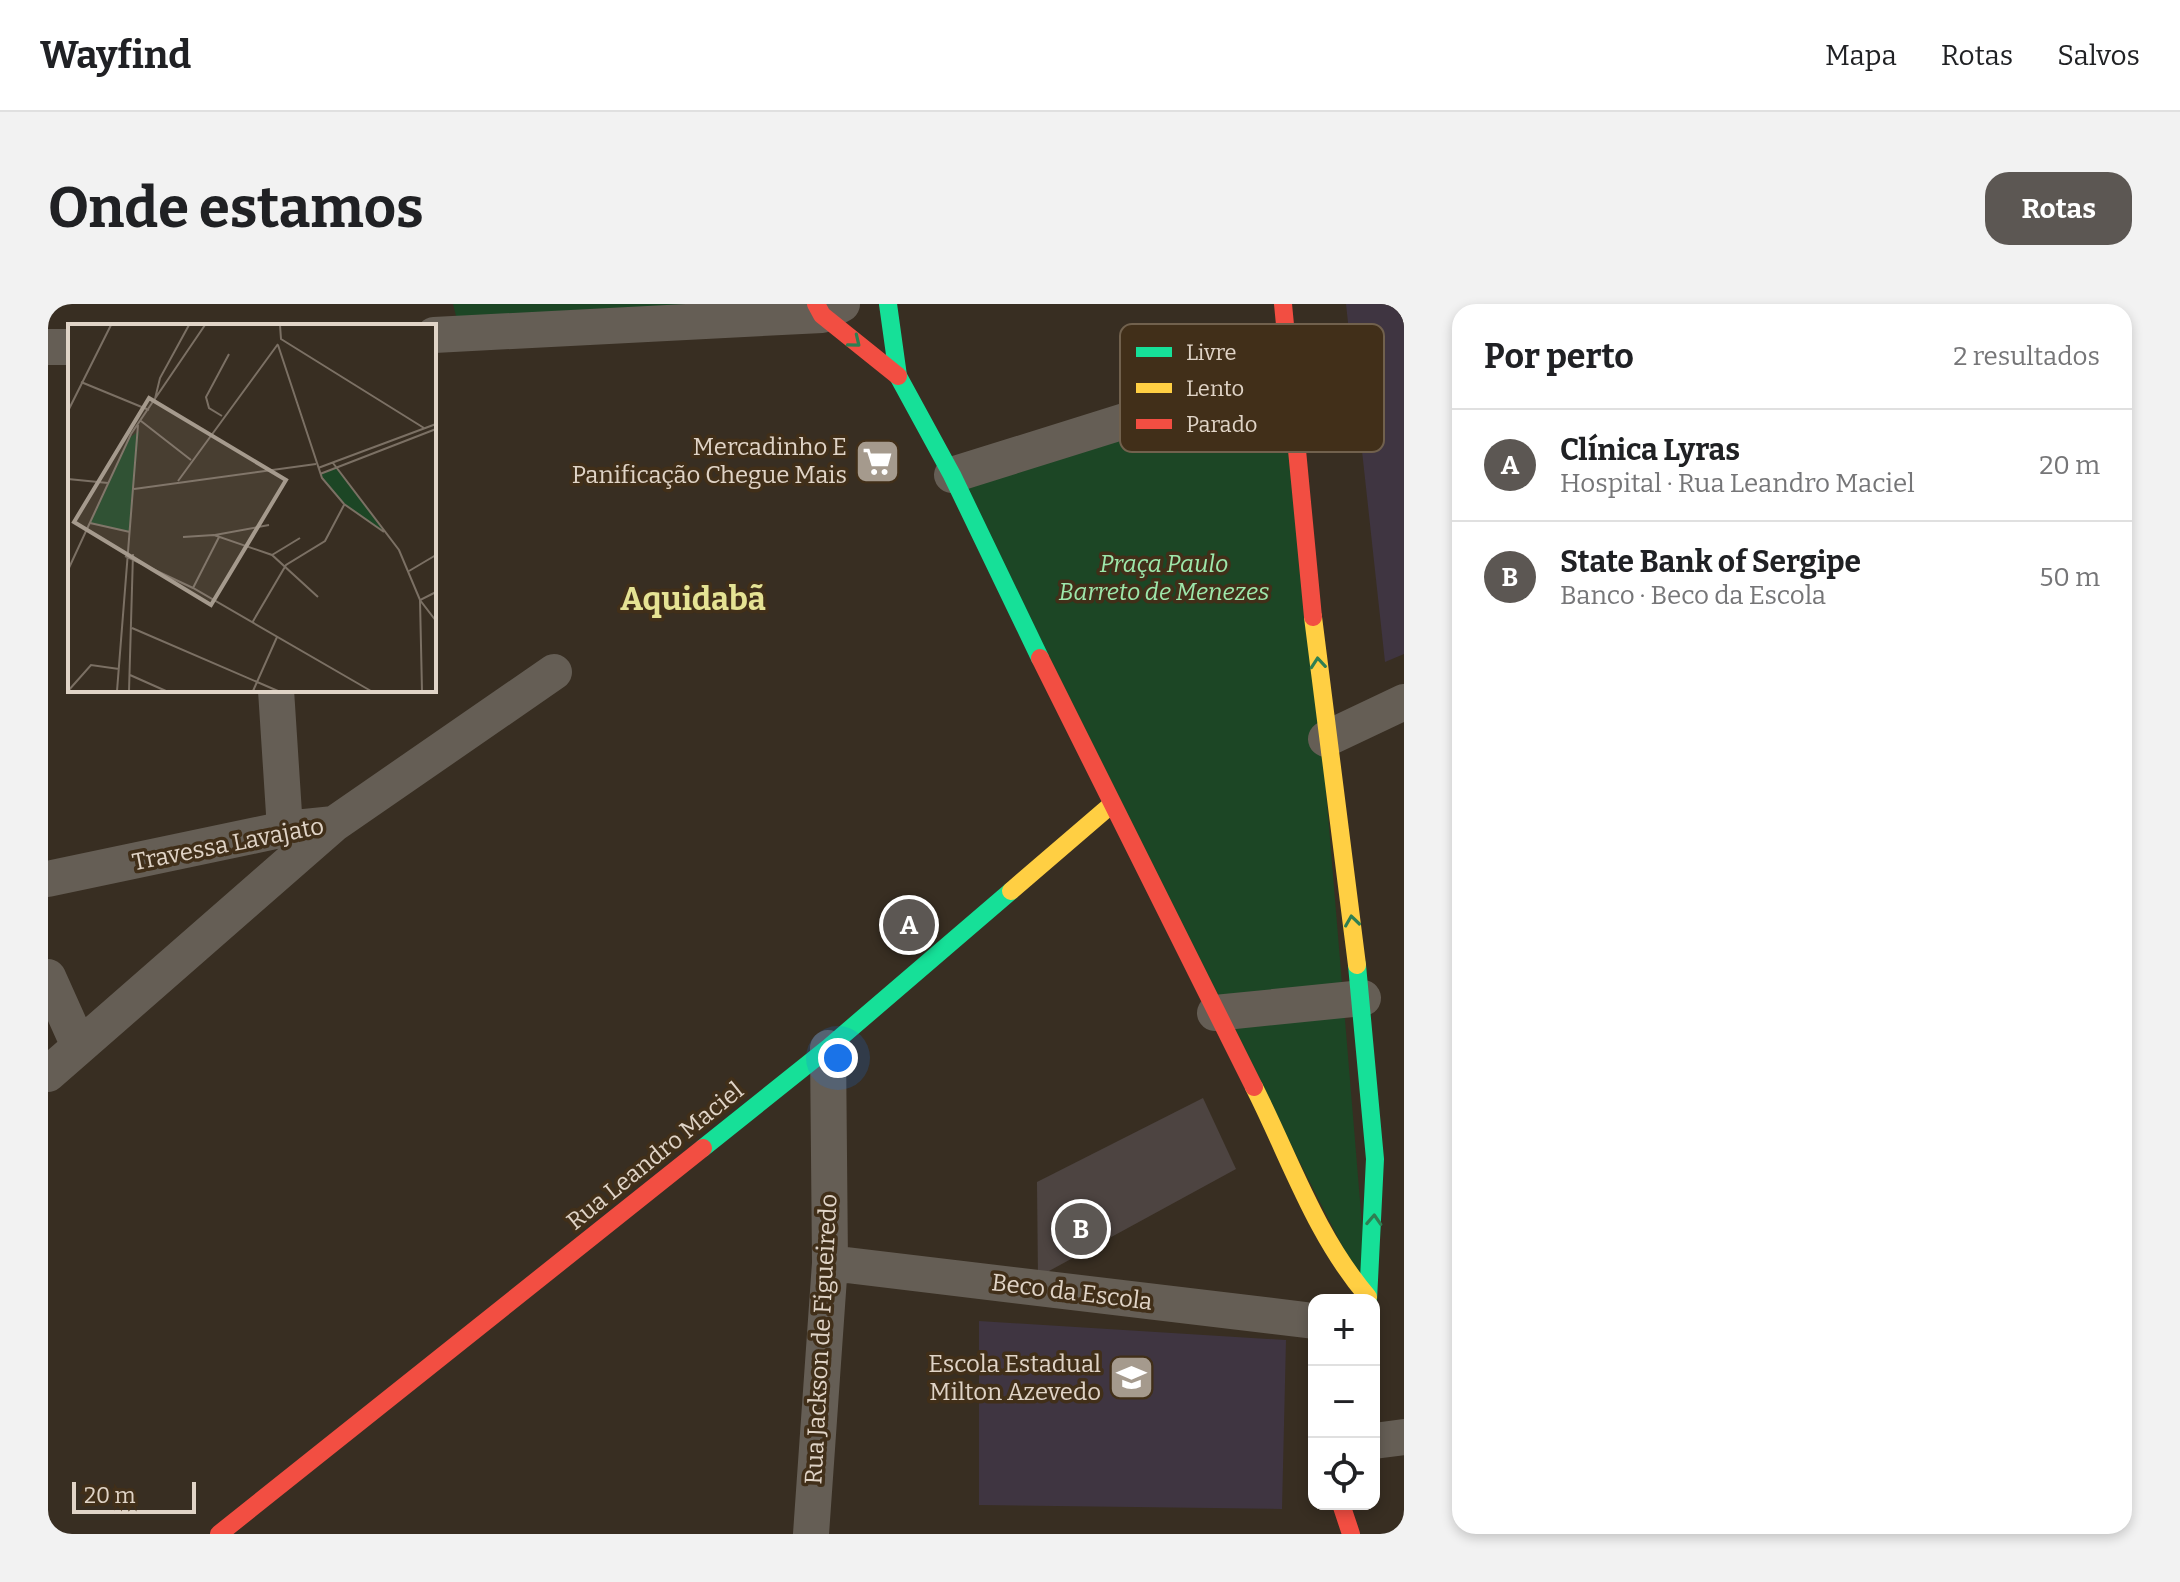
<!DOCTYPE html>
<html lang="pt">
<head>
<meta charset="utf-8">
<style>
	:root { --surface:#fff; --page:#f2f2f2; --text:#202124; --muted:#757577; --line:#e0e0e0; --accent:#5c5753 }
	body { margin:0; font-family:Bitter,serif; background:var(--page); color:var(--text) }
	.controls { position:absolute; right:24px; bottom:24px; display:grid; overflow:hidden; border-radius:16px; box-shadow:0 4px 12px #0003 }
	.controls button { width:72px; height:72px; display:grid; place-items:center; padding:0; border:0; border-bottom:2px solid var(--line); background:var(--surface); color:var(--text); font:40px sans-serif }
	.scale { position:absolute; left:24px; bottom:20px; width:124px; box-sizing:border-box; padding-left:8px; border:4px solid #e0d4c7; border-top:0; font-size:22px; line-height:28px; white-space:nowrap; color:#e0d4c7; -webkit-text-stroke:6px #412f19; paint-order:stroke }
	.you { position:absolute; left:790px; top:754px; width:28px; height:28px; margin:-20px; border:6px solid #fff; border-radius:50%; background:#1a73e8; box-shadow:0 0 0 12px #1a73e833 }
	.badge { display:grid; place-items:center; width:52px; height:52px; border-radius:50%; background:var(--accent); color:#fff; font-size:26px; font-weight:700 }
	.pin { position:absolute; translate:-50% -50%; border:4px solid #fff; box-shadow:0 2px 8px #0006 }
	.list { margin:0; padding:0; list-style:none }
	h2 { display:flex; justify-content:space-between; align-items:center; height:104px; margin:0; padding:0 32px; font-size:34px }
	h2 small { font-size:26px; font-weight:400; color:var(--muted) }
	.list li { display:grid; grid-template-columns:52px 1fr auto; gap:24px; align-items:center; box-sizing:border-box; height:112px; padding:0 32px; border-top:2px solid var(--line) }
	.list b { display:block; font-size:30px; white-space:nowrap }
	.list p { margin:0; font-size:26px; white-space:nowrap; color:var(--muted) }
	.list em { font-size:26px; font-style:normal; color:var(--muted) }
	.icon { flex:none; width:44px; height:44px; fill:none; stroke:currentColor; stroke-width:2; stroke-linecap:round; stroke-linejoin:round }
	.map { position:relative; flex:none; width:1356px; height:1230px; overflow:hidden; border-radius:24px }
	header { display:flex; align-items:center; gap:48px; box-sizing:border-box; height:112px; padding:0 40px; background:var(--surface); border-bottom:2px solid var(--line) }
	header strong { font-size:38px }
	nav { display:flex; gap:44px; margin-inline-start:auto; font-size:28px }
	.intro { display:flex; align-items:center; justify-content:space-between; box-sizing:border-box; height:192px; padding:0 48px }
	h1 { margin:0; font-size:56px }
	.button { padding:20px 36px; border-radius:24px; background:var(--accent); color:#fff; font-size:28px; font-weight:700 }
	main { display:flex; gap:48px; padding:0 48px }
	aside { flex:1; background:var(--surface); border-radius:24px; box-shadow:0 4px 12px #0003 }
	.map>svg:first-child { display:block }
	.education { fill:#3f3541 }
	.green { fill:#1c4625 }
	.building { fill:#4d4441 }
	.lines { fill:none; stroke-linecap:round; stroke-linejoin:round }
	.street { stroke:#655e55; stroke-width:36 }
	.fast { stroke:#16e098; stroke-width:18 }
	.slow { stroke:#ffcf43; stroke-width:18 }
	.jam { stroke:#f24e42; stroke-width:18 }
	.oneway { stroke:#2e7f52 }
	.labels { text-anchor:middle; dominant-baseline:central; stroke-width:7; stroke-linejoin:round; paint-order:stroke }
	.poi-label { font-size:24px; fill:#e0d4c7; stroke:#412f19; text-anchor:end }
	.park-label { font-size:24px; font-style:italic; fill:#9de7ab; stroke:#412f19 }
	.street-label { font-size:24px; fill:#e0d4c7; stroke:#412f19 }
	.district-label { font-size:32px; font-weight:bold; fill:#e5e394; stroke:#412f19 }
	.inset-road { fill:none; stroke:#7b7064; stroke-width:2 }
	.view { fill:#a59a8d; fill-opacity:0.15; stroke:#a59a8d; stroke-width:4 }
	.inset-edge { fill:none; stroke:#e0d4c7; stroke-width:4 }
	.key { fill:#412f19; stroke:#71614d; stroke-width:2 }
	.key-label { font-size:22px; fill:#e0d4c7 }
</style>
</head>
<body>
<header>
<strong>Wayfind</strong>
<nav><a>Mapa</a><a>Rotas</a><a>Salvos</a></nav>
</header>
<div class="intro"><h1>Onde estamos</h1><a class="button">Rotas</a></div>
<main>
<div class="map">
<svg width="1356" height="1230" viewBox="0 0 1356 1230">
	<rect width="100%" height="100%" fill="#382e22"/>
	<path class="education" d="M1298 0H1356V350L1337 358Z
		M931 1017 1238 1036 1234 1205 931 1201Z"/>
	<path class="green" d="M405 0H701L410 20Z
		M1243 65 1320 993 904 171Z"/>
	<path class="building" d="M1155 794 1188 865 990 973 989 878Z"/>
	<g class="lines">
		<path class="street" d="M386 31 774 11 794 0
			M0 43H22
			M904 171 1243 65
			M228 386 237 525
			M1278 435 1356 398
			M0 575 237 525 286 520 506 368
			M0 673 31 742
			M1167 709 1315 694
			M0 770 286 520
			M782 959 1266 1017
			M1326 1137 1356 1133
			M763 1230 782 959 780 744"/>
		<path class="fast" d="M840 0 850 72 904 171 992 354
			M1309 661 1327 855 1320 996
			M655 844 780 744 963 587"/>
		<path class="slow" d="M1265 313 1309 661
			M963 587 1063 501
			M1206 783C1242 854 1267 931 1320 993"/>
		<path class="jam" d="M768 0 774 11 850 72
			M1235 0 1265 313
			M992 354 1206 783
			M1293 1200 1303 1230
			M171 1230 655 844"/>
	</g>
	<defs><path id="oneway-chevron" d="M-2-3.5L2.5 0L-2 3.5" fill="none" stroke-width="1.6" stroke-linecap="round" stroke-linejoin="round" transform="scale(2)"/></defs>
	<g class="oneway">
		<use href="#oneway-chevron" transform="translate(807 38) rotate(39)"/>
		<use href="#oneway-chevron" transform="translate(1270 359) rotate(-95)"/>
		<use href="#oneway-chevron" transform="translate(1304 617) rotate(-98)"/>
		<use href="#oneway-chevron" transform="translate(1326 916) rotate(-87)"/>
	</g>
	<defs>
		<symbol id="supermarket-square" viewBox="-11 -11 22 22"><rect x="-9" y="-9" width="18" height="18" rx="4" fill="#a59a8d" stroke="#412f19"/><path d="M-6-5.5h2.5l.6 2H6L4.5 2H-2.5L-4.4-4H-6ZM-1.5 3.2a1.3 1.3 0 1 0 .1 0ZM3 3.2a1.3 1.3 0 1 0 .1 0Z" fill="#fff"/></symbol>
		<symbol id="school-square" viewBox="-11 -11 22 22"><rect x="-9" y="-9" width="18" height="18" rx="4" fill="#a59a8d" stroke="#412f19"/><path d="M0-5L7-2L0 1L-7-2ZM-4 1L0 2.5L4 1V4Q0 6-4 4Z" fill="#fff"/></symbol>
	</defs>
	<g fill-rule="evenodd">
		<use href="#supermarket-square" x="804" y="132" width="51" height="51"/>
		<use href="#school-square" x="1058" y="1048" width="51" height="51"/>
	</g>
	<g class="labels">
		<g class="poi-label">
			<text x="799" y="143">Mercadinho E<tspan x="799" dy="28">Panificação Chegue Mais</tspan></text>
			<text x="1053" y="1060">Escola Estadual<tspan x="1053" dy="28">Milton Azevedo</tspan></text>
		</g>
		<g class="park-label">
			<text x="1116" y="260">Praça Paulo<tspan x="1116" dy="28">Barreto de Menezes</tspan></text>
		</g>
		<g class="street-label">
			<text transform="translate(180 540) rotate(-11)">Travessa Lavajato</text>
			<text transform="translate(607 852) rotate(-39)">Rua Leandro Maciel</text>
			<text transform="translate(1024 988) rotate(7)">Beco da Escola</text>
			<text transform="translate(773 1035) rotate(-87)">Rua Jackson de Figueiredo</text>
		</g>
		<g class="district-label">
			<text x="645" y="295">Aquidabã</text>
		</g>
	</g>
	<g transform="translate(20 20)">
		<rect width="368" height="368" fill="#382e22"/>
		<path d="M71 107 62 208 22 199 60 115ZM269 144 316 208 276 180 252 150Z" fill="#1c4625"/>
		<path class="inset-road" d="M212 1 213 15 356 104M210 21 254 154 276 180 316 208M13 58 81 86M86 79 92 54 121 1M0 87 43 1M154 92 141 84 138 73 161 30M73 97 123 136M265 139 331 226 352 276 368 297M250 144 368 100M252 150 368 105M0 155 40 159M110 157 210 20M66 165 248 140M22 199 62 208M147 211 201 201M115 213 146 211 204 231 250 273M204 231 232 214M57 232 125 264 303 367M0 246 63 110 137 1M341 247 368 231M125 264 151 213M184 299 218 241 257 217 276 181M64 304 210 367M62 351 98 367M0 367 23 341 51 345M49 367 70 101M61 367 65 230M185 367 209 313M354 367 352 276 368 268"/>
		<path class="view" d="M81 74 218 156 143 281 6 198Z"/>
		<rect width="368" height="368" class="inset-edge"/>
	</g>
	<rect x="1072" y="20" width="264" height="128" rx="12" class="key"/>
	<rect x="1088" y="43" width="36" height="10" fill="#16e098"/>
	<rect x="1088" y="79" width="36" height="10" fill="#ffcf43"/>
	<rect x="1088" y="115" width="36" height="10" fill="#f24e42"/>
	<g class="key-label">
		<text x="1138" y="56">Livre</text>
		<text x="1138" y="92">Lento</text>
		<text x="1138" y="128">Parado</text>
	</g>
</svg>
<div class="controls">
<button>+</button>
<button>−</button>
<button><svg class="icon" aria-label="locate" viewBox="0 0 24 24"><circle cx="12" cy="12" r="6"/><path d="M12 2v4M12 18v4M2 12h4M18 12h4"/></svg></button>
</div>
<div class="scale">20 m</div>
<div class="you"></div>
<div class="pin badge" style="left:861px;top:621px">A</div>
<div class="pin badge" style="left:1033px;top:925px">B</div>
</div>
<aside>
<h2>Por perto<small>2 resultados</small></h2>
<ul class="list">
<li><span class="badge">A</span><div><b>Clínica Lyras</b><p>Hospital · Rua Leandro Maciel</p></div><em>20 m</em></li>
<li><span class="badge">B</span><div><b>State Bank of Sergipe</b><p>Banco · Beco da Escola</p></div><em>50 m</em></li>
</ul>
</aside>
</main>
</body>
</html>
